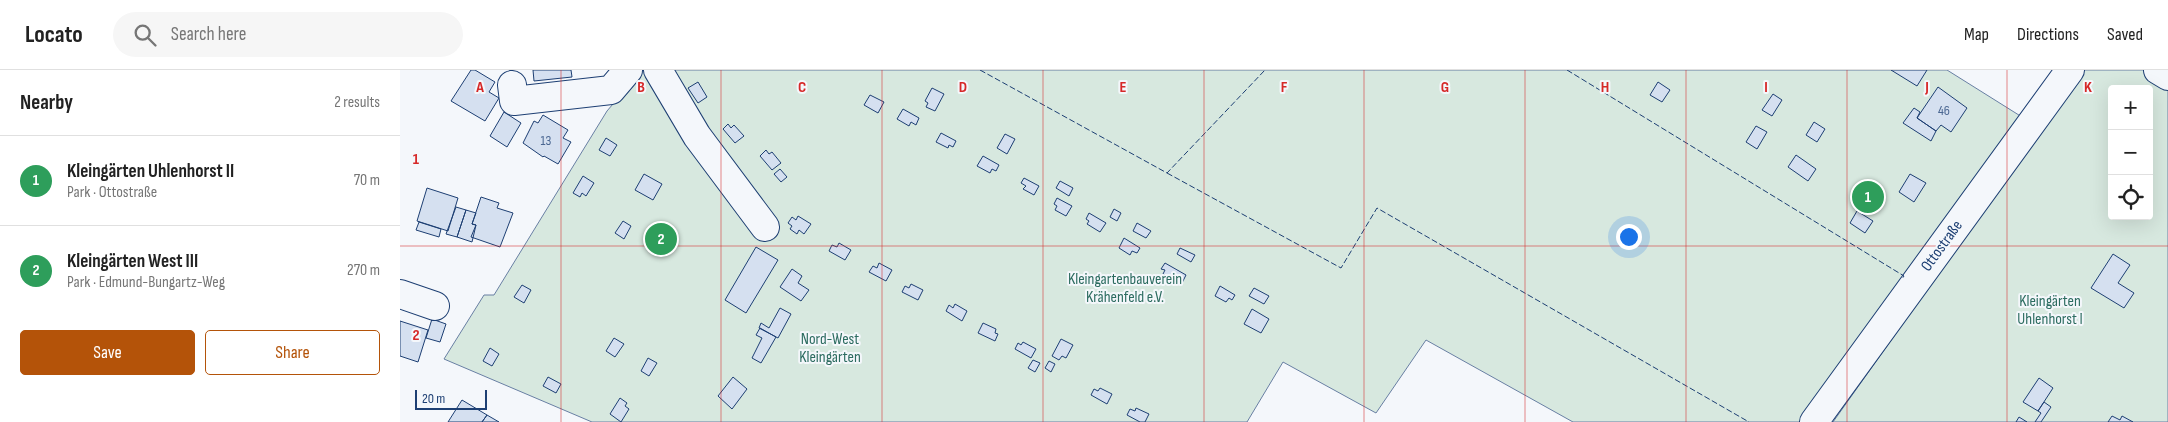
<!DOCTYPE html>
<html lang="en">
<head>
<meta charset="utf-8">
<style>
	:root { --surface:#fff; --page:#f6f6f6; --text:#222; --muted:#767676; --line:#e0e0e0; --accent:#b45309 }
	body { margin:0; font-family:"Sofia Sans Condensed",sans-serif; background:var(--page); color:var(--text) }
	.controls { position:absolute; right:15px; top:15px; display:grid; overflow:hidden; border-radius:5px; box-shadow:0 5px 20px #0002 }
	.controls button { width:45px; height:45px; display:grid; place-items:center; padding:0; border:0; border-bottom:1px solid var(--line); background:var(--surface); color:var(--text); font:25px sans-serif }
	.scale { position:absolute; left:15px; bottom:12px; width:72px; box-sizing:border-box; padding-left:5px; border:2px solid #1d3f73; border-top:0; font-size:14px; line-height:18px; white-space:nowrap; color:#1d3f73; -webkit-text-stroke:4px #f4f7fb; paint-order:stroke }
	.you { position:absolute; left:1228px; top:166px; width:18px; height:18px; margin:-12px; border:4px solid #fff; border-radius:50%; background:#1a73e8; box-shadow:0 0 0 8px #1a73e833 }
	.badge { display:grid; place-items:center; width:32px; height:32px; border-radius:50%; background:var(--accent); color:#fff; font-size:16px; font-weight:700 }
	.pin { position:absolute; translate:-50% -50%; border:2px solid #fff; box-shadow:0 1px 5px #0006 }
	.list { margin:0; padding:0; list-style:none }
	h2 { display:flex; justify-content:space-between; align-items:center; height:65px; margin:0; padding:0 20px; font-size:21px }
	h2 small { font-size:16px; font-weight:400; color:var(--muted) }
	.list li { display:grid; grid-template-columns:32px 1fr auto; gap:15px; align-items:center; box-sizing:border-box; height:90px; padding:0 20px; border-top:1px solid var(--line) }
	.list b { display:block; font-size:19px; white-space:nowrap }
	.list p { margin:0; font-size:16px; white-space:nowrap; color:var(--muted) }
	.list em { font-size:16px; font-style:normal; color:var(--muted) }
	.actions { display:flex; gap:10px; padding:15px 20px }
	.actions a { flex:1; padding:11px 0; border:1px solid var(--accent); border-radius:5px; text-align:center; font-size:18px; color:var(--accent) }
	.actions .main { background:var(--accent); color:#fff }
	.icon { flex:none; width:28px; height:28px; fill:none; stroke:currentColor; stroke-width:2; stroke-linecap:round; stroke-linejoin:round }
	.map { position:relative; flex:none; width:1768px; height:352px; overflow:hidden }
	header { display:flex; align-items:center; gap:30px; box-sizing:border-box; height:70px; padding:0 25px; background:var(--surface); border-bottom:1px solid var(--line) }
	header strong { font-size:24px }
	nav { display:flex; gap:28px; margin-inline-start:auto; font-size:18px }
	.search { width:350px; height:45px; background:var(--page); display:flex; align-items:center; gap:12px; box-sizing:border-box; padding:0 18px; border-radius:28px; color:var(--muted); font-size:19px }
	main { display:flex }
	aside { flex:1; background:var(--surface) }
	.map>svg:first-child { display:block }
	.green { fill:#d7e8df; stroke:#687fa3; fill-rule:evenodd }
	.building { fill:#d5e0f0; stroke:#1d3f73 }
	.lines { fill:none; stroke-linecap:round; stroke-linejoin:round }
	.minor-casing { stroke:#1d3f73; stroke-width:30 }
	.minor { stroke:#f4f7fb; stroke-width:28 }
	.fence { stroke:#1d3f73; stroke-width:1; stroke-dasharray:6 2.5; stroke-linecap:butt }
	.grid { fill:none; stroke:#d62828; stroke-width:1; stroke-opacity:0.55 }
	.labels { text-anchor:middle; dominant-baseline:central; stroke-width:4; stroke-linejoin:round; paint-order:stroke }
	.number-label { font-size:14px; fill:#4b6792 }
	.street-label { font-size:16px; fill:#1d3f73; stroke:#f4f7fb }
	.park-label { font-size:16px; fill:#2c6c60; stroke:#f4f7fb }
	.grid-label { font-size:16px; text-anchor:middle; font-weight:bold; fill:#d62828; stroke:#f4f7fb; stroke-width:4; stroke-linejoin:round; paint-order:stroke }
</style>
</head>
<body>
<header>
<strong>Locato</strong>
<div class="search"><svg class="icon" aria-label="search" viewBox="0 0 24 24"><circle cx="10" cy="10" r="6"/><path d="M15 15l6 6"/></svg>Search here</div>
<nav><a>Map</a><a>Directions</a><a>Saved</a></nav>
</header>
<main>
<aside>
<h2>Nearby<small>2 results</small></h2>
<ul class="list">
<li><span class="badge" style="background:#2e9e5b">1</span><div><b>Kleingärten Uhlenhorst II</b><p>Park · Ottostraße</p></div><em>70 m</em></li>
<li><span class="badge" style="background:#2e9e5b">2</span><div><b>Kleingärten West III</b><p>Park · Edmund-Bungartz-Weg</p></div><em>270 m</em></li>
</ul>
<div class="actions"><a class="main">Save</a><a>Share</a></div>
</aside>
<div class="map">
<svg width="1768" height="352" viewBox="0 0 1768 352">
	<rect width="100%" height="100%" fill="#f4f7fb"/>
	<path class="green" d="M242 0H1547L1622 47 1504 206 1400 352H1173L1026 270 976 343 883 292 847 352H192L44 289 84 225H94L207 41Z
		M1683 0H1768V352H1433ZM1712 19H1749V146H1712Z"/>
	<path class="building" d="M71 0H75L95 12 89 22 99 28 85 51 51 31Z
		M133 0H171L172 7 134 11Z
		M1491 0H1527L1517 16Z
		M298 12 307 27 298 33 288 18Z
		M1258 12 1270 20 1262 32 1250 25Z
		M1538 17 1567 38 1551 62 1541 55 1536 61 1517 48Z
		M532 18 544 24 535 41 526 37 528 33 525 31Z
		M1373 24 1382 30 1372 46 1362 40Z
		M470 25 484 32 478 43 464 35Z
		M1514 38 1520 42 1517 48 1536 61 1531 71 1503 53Z
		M503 39 519 48 516 55 511 52 509 56 497 49Z
		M104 42 121 53 107 77 90 66Z
		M143 45 168 60 163 68 171 72 158 94 144 86 143 87 123 73 134 51 138 53Z
		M1414 52 1425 59 1417 72 1406 65Z
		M328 54 331 58 334 55 344 66 335 73 323 59Z
		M1356 56 1367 62 1357 79 1346 72Z
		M541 63 556 71 553 77 549 75 548 78 536 72Z
		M605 64 615 69 607 84 597 78Z
		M206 68 217 75 210 86 199 80Z
		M366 80 369 84 372 82 381 93 372 100 360 86Z
		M1396 85 1416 99 1408 111 1388 97Z
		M583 86 599 95 596 101 592 99 590 103 577 96Z
		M380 99 387 107 381 112 374 104Z
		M244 104 262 114 253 130 235 120Z
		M1510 104 1526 113 1514 132 1499 122Z
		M183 106 194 113 186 126 182 123 180 127 173 123Z
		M624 108 639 116 634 125 623 119 626 116 621 113Z
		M660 111 673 118 669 126 656 118Z
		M27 118 58 128 48 161 17 151Z
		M81 127 99 133 97 138 113 143 100 177 71 167 76 155 72 154Z
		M657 128 672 136 666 146 655 140 657 136 654 134Z
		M56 137 66 140 57 167 46 164Z
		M714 139 721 143 717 151 710 147Z
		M66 140 76 143 72 154 76 155 72 172 57 167Z
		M1457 141 1473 151 1465 163 1450 153Z
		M689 143 706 153 700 162 687 154 689 151 686 149Z
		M398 146 411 154 404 164 399 160 397 164 390 159 392 156 388 153 392 147 396 150Z
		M223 151 231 156 224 169 215 163Z
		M19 152 41 159 39 167 16 160Z
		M737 153 751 161 746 168 733 161Z
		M724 168 740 178 737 183 732 181 730 185 719 178Z
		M439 173 451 180 445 190 429 181 432 175 437 177Z
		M356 177 378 190 346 243 325 230Z
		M780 178 795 185 791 192 777 184Z
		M1713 184 1730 195 1718 213 1734 223 1724 238 1691 218Z
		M479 193 492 200 486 211 469 202 473 196 477 198Z
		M765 193 786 205 781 215 763 204 765 200 761 199Z
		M392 199 402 206 398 213 409 220 401 231 380 217Z
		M511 214 523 220 518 230 502 222 505 216 509 218Z
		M122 215 131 220 124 233 114 227Z
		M820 216 835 225 832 230 829 228 826 232 815 226Z
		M854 218 869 226 864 234 849 226Z
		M555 234 567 241 562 251 546 241 549 235 553 238Z
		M380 238 391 244 378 268 359 258 361 253 369 258Z
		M852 239 869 249 861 263 844 254Z
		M32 249 46 254 40 272 26 268Z
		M0 251 28 260 18 292 0 286Z
		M583 253 596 259 595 263 598 264 595 271 578 263Z
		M360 258 376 267 361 293 352 288 362 268 356 265Z
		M214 268 224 274 215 287 206 281Z
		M661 269 673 275 666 288 662 286 659 290 652 286Z
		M623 272 636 279 631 288 615 279 618 273 621 275Z
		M90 278 99 284 92 296 83 291Z
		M248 288 257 293 249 306 241 301Z
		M633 290 640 293 635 302 628 298Z
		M649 291 655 294 651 302 645 298Z
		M148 307 161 314 156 323 143 316Z
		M333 307 347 319 332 339 318 326Z
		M1639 308 1653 318 1638 341 1623 332Z
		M700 318 712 324 707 334 691 325 694 319 698 321Z
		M220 328 227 333 225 336 229 339 221 352 210 344Z
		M62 330 87 345 82 352H48Z
		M1644 332 1651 337 1641 352H1635L1641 343 1638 341Z
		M736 338 749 344 745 352H740L727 345 730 339 735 341Z
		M87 345 99 352H82Z
		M1712 346 1720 350 1722 346 1733 352H1708Z
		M1619 347 1627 352H1616Z"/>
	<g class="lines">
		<defs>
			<path id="minor" d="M258 0 297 66 365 157
				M1758 0 1768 6
				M112 15 114 31 211 20 228 0
				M0 224 35 236
				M1414 352 1670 0"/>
		</defs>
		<use href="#minor" class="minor-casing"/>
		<use href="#minor" class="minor"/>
		<path class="fence" d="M580 0 767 103 865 0
			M1167 0 1504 206 1502 209
			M767 103 941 198 977 138 1349 352"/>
	</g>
	<path class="grid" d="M161 0V352M321 0V352M482 0V352M643 0V352M804 0V352M964 0V352M1125 0V352M1286 0V352M1447 0V352M1607 0V352M0 176H1768"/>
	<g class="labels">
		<g class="number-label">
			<text x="1544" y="40">46</text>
			<text x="146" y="70">13</text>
		</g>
		<g class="street-label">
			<text transform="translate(1542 176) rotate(-54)">Ottostraße</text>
		</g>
		<g class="park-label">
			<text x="725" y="209">Kleingartenbauverein<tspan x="725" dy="18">Krähenfeld e.V.</tspan></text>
			<text x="1650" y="231">Kleingärten<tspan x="1650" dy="18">Uhlenhorst I</tspan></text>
			<text x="430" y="269">Nord-West<tspan x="430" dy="18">Kleingärten</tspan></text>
		</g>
	</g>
	<g class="grid-label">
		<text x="80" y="22">A</text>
		<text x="241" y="22">B</text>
		<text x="402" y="22">C</text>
		<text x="563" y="22">D</text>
		<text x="723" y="22">E</text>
		<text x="884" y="22">F</text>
		<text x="1045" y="22">G</text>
		<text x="1205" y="22">H</text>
		<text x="1366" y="22">I</text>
		<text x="1527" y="22">J</text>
		<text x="1688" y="22">K</text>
		<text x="16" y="94">1</text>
		<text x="16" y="270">2</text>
	</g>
</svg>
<div class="controls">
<button>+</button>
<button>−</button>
<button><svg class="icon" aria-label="locate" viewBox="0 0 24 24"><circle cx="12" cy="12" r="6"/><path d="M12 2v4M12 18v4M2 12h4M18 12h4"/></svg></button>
</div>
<div class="scale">20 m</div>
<div class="you"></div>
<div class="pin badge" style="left:1468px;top:127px;background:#2e9e5b">1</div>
<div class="pin badge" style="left:261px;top:169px;background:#2e9e5b">2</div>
</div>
</main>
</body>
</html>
